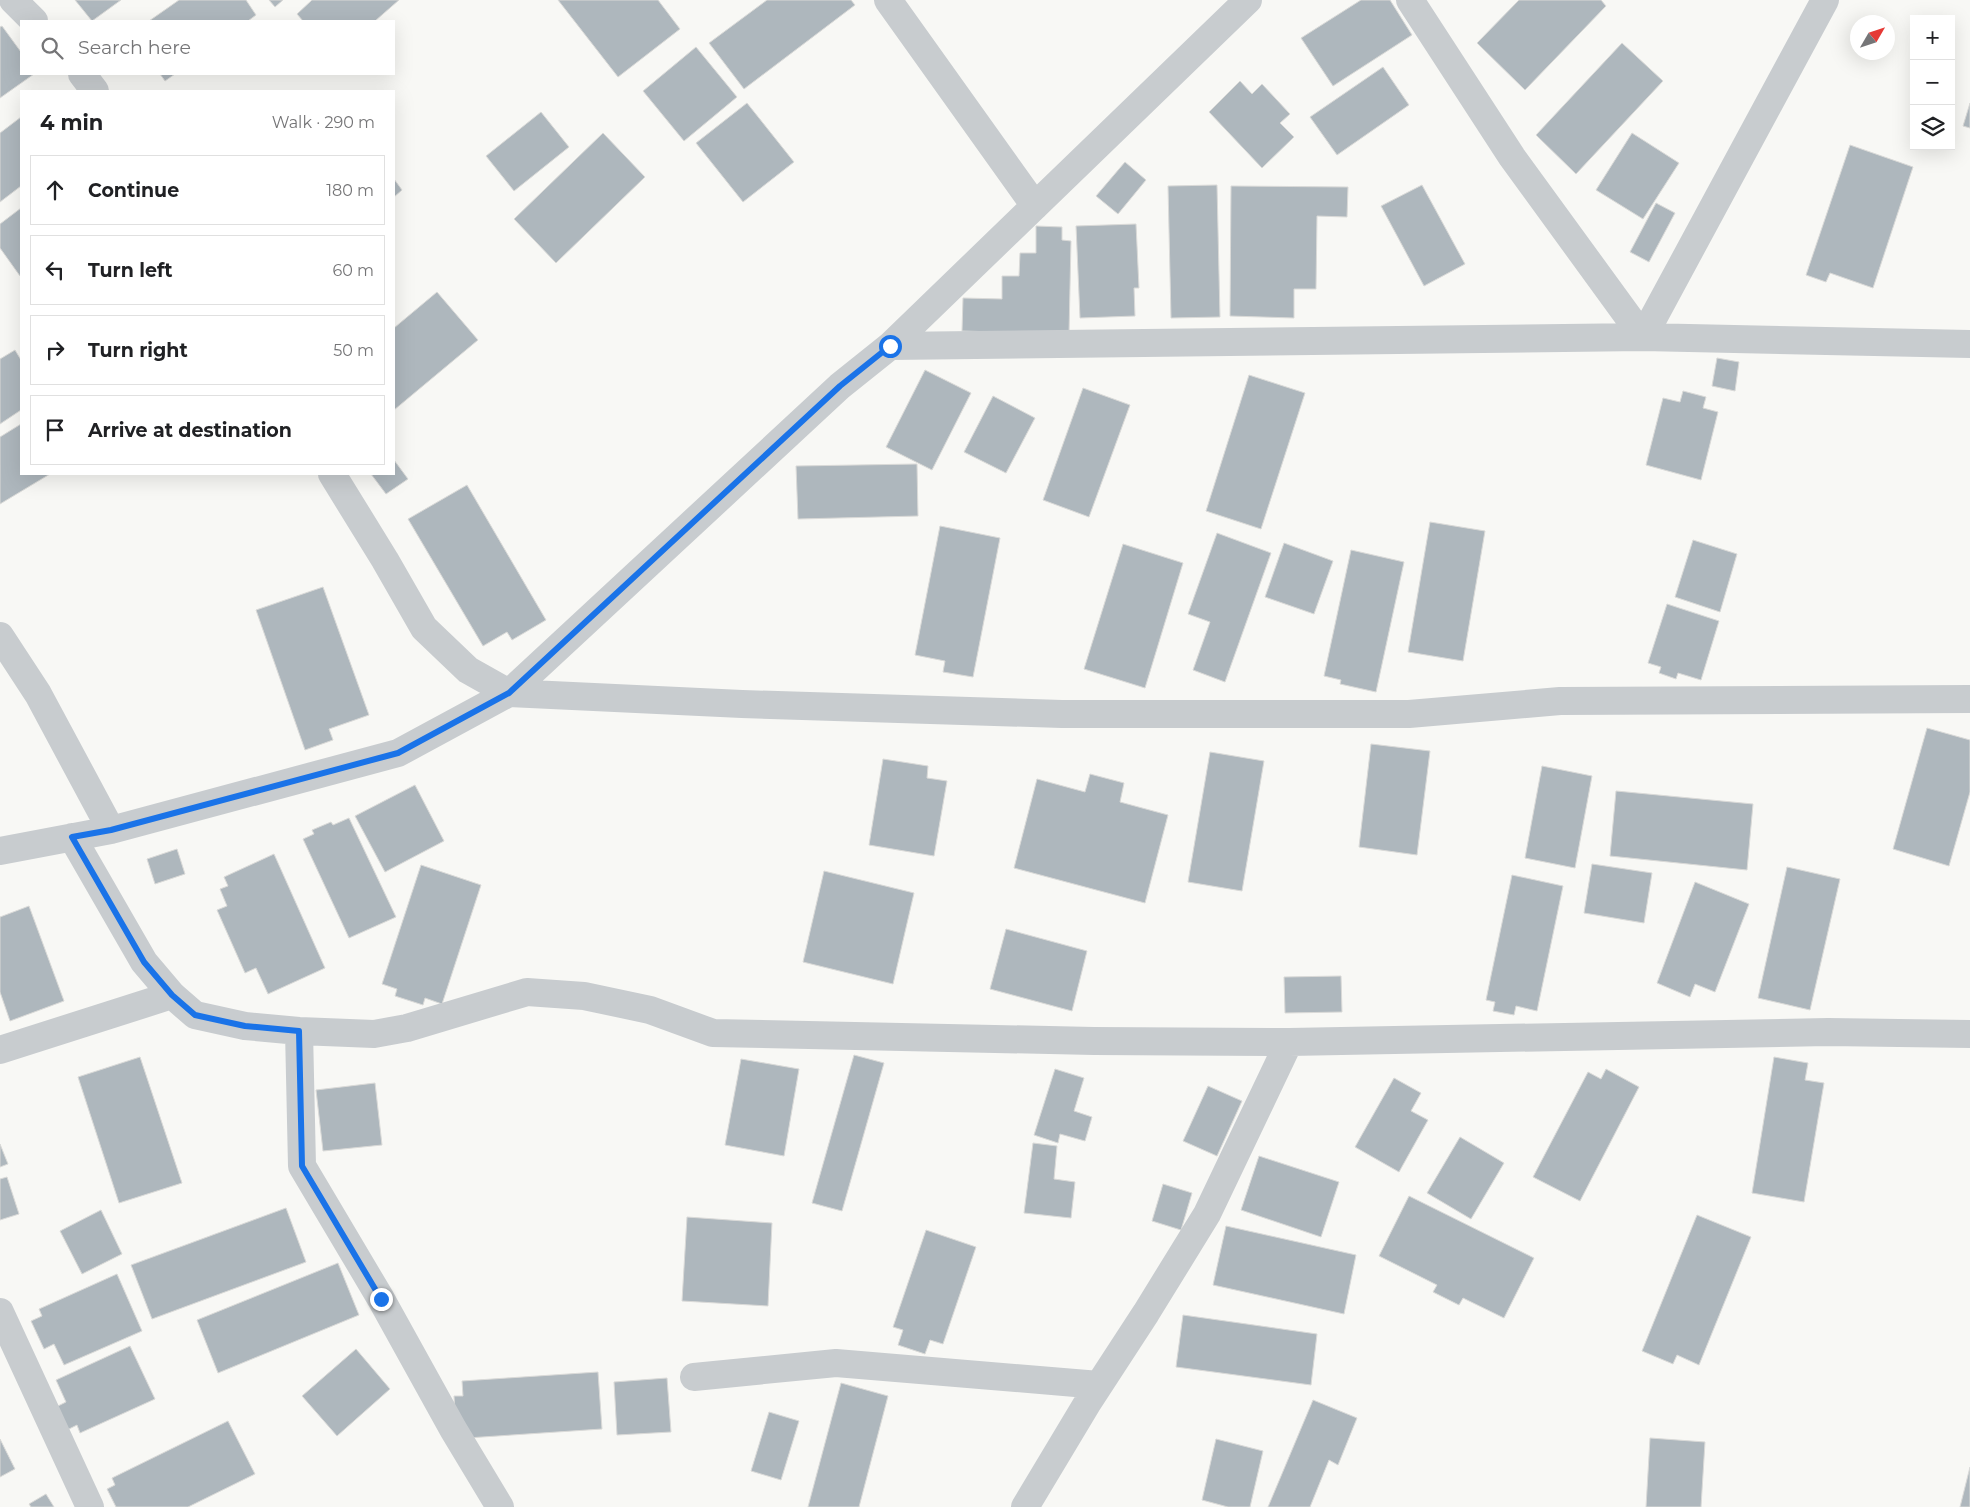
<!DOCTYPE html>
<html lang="en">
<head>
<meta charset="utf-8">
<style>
	:root { --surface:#fff; --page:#f6f6f6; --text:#202124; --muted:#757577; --line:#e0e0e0 }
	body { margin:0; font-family:Montserrat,sans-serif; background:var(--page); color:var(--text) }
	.controls { position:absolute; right:15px; top:15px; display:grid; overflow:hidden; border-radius:0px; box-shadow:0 5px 20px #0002 }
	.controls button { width:45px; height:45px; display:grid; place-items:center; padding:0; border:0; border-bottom:1px solid var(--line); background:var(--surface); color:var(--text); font:25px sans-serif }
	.compass { position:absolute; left:1850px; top:15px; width:45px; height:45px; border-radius:50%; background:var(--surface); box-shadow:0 5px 20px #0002; rotate:51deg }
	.stop { position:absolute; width:15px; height:15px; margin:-11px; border:4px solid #1a73e8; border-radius:50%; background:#fff }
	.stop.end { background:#1a73e8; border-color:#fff; box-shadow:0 1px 5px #0008 }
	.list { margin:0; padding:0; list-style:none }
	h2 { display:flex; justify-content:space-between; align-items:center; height:65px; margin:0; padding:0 20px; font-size:21px }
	h2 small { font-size:16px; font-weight:400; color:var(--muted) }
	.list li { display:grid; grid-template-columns:32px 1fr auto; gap:15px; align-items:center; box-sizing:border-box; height:70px; margin:0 10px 10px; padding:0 10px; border:1px solid var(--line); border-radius:0px }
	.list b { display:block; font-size:19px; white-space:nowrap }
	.list em { font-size:16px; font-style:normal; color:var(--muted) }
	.icon { flex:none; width:28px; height:28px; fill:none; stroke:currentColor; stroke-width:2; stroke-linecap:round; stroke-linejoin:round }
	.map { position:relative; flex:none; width:1970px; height:1507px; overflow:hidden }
	.search { position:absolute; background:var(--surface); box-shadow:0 5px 20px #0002; left:20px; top:20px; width:375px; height:55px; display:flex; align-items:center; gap:12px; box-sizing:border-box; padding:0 18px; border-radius:0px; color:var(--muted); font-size:19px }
	.panel { position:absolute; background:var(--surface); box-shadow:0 5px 20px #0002; left:20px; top:90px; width:375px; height:385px; border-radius:0px }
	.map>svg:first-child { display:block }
	.building { fill:#aeb7bd; stroke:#dadad8 }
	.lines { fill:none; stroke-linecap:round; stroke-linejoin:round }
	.minor { stroke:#c8cccf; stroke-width:28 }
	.route { stroke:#1a73e8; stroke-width:6 }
</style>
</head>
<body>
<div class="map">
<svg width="1970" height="1507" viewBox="0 0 1970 1507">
	<rect width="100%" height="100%" fill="#f8f8f5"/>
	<path class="building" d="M75 0H121L92 21Z
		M179 0H246L256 15 248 21H149Z
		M269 0H283L275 7Z
		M312 0H399L375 21H303L297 14Z
		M558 0H658L680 29 618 77Z
		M767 0H851L855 5 744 89 709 43Z
		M1361 0H1390L1412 35 1333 86 1301 38Z
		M1519 0H1601L1606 6 1525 90 1477 43Z
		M2 26 21 52V74H34L0 98V27Z
		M1622 43 1663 81 1576 174 1536 135Z
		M696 47 737 97 684 141 643 91Z
		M1383 67 1409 105 1337 155 1310 117Z
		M160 74H175L165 81Z
		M1240 81 1252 94 1262 84 1290 114 1280 123 1294 137 1262 168 1209 112Z
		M747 103 794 162 743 202 696 143Z
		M1970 103V128L1963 126Z
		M541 112 569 147 514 191 486 156Z
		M21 117V186L0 202V133Z
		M603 133 645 177 556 263 514 219Z
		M1632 133 1679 163 1643 219 1596 190Z
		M1850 145 1913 167 1873 288 1830 273 1826 282 1806 275Z
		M1125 162 1146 180 1118 214 1096 196Z
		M394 179 402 190 394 197Z
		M1217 185 1220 317 1171 318 1168 186Z
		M1422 185 1465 264 1424 286 1381 206Z
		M1231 186 1348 187 1347 217 1317 216 1316 289H1294V318L1230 316Z
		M1656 203 1675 213 1649 262 1630 252Z
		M21 208V275L20 276 0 248V224Z
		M1136 224 1139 288H1134L1135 316 1080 318 1076 226Z
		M1036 226 1062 227V240L1071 241 1069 334 962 331 963 298 1002 299V276H1019L1020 253H1036Z
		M437 292 478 340 394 410V328Z
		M15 350 21 360V410L0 424V359Z
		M1717 358 1739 362 1735 391 1712 386Z
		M925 370 971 393 932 470 886 447Z
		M1249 375 1305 393 1261 529 1206 511Z
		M1083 388 1130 405 1089 517 1043 500Z
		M1683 391 1706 397 1703 408 1718 412 1701 480 1646 465 1663 398 1680 402Z
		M993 396 1035 418 1006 473 964 452Z
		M21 424V474H50L0 504V437Z
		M394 460 408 479 386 494 371 474H394Z
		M917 464 918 516 798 519 796 466Z
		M467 485 546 620 512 640 507 632 483 646 408 519Z
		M1430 522 1485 531 1463 661 1408 652Z
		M940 526 1000 538 973 677 943 672 945 661 915 655Z
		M1217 533 1271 553 1225 682 1193 670 1210 622 1188 614Z
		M1693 540 1737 554 1720 612 1675 597Z
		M1284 543 1333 561 1314 614 1265 597Z
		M1123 544 1183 563 1145 688 1084 669Z
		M1351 550 1404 562 1376 692 1340 684 1341 680 1324 676Z
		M323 587 369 715 329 729 333 740 305 750 256 610Z
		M1667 604 1719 621 1701 680 1678 673 1676 679 1659 673 1661 667 1648 663Z
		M1927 728 1970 740V792L1949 866 1893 849Z
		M1371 744 1430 751 1417 855 1359 847Z
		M1210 752 1264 761 1242 891 1188 882Z
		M883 759 928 766 927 778 947 781 934 856 869 845Z
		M1542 766 1592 776 1575 868 1525 858Z
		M1090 774 1124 783 1120 802 1168 815 1145 903 1014 868 1037 779 1085 792Z
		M415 785 444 841 385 872 355 816Z
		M1616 791 1753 804 1747 870 1610 856Z
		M349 818 396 917 349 938 303 839 314 834 312 830 331 822 333 825Z
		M177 849 185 874 155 884 147 859Z
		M274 854 325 968 268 994 256 968 245 973 217 910 227 906 220 889 228 886 224 877Z
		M1592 864 1652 873 1644 923 1584 913Z
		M421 865 481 885 442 1004 425 998 423 1005 395 996 397 989 382 984Z
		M1787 867 1840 879 1810 1010 1758 998Z
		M824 871 914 893 893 984 803 962Z
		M1512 875 1563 886 1537 1011 1516 1006 1514 1015 1493 1011 1495 1002 1486 1000Z
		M1695 882 1749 904 1715 992 1695 984 1690 997 1657 983Z
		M29 906 64 1001 10 1021 0 992V917Z
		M1006 929 1087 951 1072 1011 990 989Z
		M1341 976 1342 1012 1285 1013 1284 977Z
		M854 1055 884 1063 842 1211 812 1203Z
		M140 1057 182 1183 119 1203 78 1077Z
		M1774 1057 1808 1063 1805 1080 1824 1083 1804 1202 1752 1193Z
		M741 1059 799 1069 784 1156 725 1145Z
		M1055 1069 1084 1078 1074 1111 1092 1117 1085 1141 1060 1134 1058 1143 1034 1135Z
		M1606 1069 1639 1087 1580 1201 1533 1177 1588 1072 1601 1079Z
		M1394 1078 1421 1093 1411 1111 1428 1120 1399 1172 1355 1147Z
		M375 1083 382 1145 323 1151 316 1090Z
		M1208 1086 1242 1101 1217 1156 1183 1141Z
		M1460 1137 1504 1163 1471 1219 1427 1193Z
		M1033 1143 1057 1146 1054 1179 1075 1182 1071 1218 1024 1213Z
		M0 1144 8 1164 0 1167Z
		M1259 1156 1339 1182 1321 1237 1241 1210Z
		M7 1177 19 1214 0 1220V1179Z
		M1163 1184 1192 1193 1181 1230 1152 1221Z
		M1409 1196 1534 1258 1504 1318 1463 1298 1459 1305 1433 1292 1437 1285 1379 1256Z
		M286 1208 306 1262 152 1319 131 1265Z
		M101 1210 122 1254 82 1274 60 1231Z
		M1697 1215 1751 1237 1699 1365 1677 1355 1673 1364 1642 1351Z
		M687 1217 772 1223 768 1306 682 1301Z
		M1226 1226 1356 1255 1344 1314 1213 1285Z
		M926 1230 976 1247 943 1344 930 1340 925 1354 898 1345 903 1330 893 1327Z
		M338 1263 359 1315 218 1373 197 1320Z
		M117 1274 142 1331 64 1365 54 1344 44 1349 31 1321 42 1316 39 1309Z
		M1183 1315 1317 1334 1311 1385 1176 1367Z
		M130 1346 155 1399 80 1433 77 1425 67 1430 56 1407 66 1402 56 1380Z
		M356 1349 390 1389 337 1436 302 1396Z
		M598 1372 602 1429 467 1438 456 1430 454 1396H463L462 1381Z
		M667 1378 671 1432 617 1435 614 1382Z
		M841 1383 888 1396 859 1507H808Z
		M1313 1400 1357 1418 1338 1465 1329 1460 1310 1507H1268Z
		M769 1412 799 1421 781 1480 751 1471Z
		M228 1421 255 1474 188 1507H116L107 1489 115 1485 112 1478Z
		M1650 1438 1705 1442 1701 1507H1646Z
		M0 1439 15 1469 0 1477Z
		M1216 1439 1263 1451 1250 1507H1228L1202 1500Z
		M1970 1467V1507H1960Z
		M46 1494 54 1507H31L29 1504Z"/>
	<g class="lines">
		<path class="minor" d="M13 0 34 21
			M888 0 1035 206
			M1410 0 1512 157 1643 337 1825 0
			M82 74 95 91
			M890 346 1248 0
			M332 474 385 560 424 628 468 670 509 693 742 704 1062 714H1409L1560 701 1970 699
			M0 636 38 694 111 830
			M72 837 144 962 172 995 195 1015 245 1026 299 1031 374 1034 407 1028 527 992 584 996 650 1010 713 1033 1094 1041 1289 1042 1828 1032 1970 1034
			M0 851 111 830 398 753 509 693 840 386 890 346 1643 337 1970 344
			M299 1031 302 1166 381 1299 453 1429 500 1507
			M0 1050 172 995
			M0 1312 90 1507
			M694 1377 836 1363 1099 1385
			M1025 1507 1088 1402 1146 1313 1207 1214 1289 1042"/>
	</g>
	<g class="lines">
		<path class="route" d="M381 1299 302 1166 299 1031 245 1026 195 1015 172 995 144 962 72 837 111 830 398 753 509 693 840 386 890 346"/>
	</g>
</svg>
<div class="controls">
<button>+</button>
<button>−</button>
<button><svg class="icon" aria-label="layers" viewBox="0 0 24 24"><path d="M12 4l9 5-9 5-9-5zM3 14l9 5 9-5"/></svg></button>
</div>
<svg class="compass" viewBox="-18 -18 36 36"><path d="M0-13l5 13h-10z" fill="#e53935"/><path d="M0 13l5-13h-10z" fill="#757577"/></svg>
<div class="stop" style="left:890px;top:346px"></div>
<div class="stop end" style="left:381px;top:1299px"></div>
<div class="search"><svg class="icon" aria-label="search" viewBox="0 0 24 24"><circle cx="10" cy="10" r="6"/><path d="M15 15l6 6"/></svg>Search here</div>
<section class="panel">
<h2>4 min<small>Walk · 290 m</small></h2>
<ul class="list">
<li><svg class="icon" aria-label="ahead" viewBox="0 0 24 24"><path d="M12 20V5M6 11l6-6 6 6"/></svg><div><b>Continue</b></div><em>180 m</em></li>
<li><svg class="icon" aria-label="left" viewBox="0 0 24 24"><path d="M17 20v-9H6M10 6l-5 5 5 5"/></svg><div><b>Turn left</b></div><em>60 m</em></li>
<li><svg class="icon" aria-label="right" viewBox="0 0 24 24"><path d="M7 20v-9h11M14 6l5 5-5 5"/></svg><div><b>Turn right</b></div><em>50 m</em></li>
<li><svg class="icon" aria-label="arrive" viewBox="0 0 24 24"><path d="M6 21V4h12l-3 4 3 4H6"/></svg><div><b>Arrive at destination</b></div></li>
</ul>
</section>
</div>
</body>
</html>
